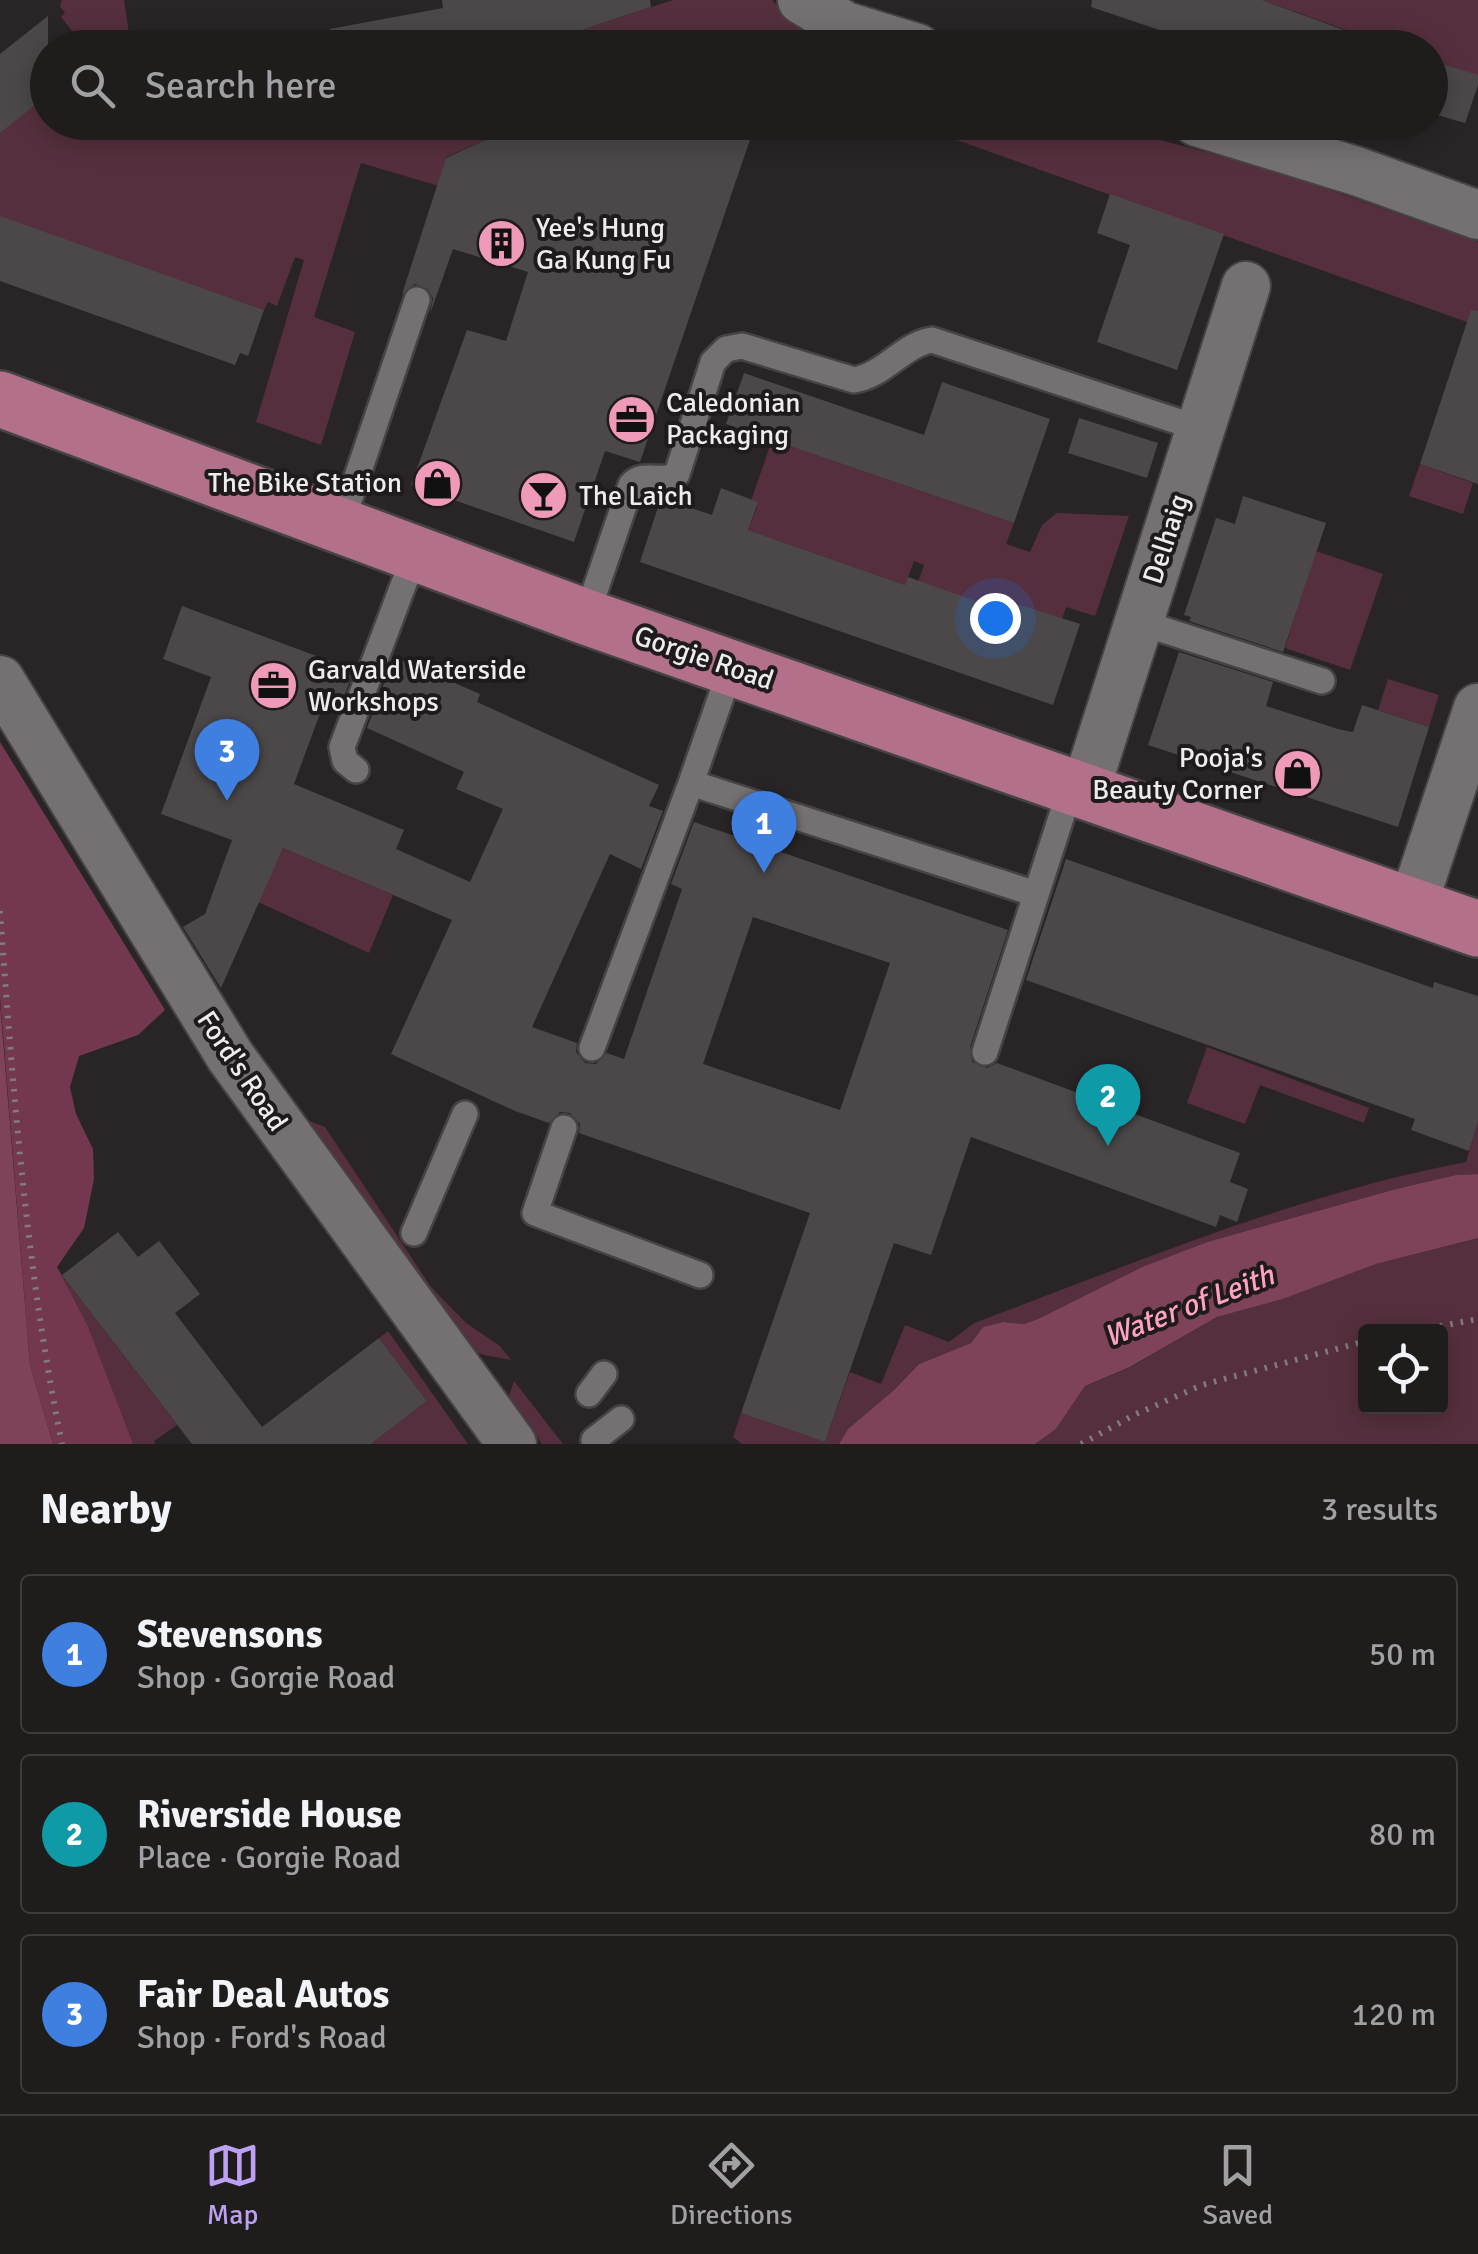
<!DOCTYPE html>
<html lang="en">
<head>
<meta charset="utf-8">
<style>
	:root { --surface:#1f1c1c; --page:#2c2929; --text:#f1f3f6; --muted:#a1a1a3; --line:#3c3a3b; --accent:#bca0f2 }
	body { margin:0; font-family:Signika,sans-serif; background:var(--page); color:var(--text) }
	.controls { position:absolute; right:30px; bottom:30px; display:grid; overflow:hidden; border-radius:10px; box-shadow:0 5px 25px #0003 }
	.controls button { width:90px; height:90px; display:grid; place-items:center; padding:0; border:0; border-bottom:2px solid var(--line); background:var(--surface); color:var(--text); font:50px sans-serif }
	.you { position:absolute; left:995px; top:618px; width:35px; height:35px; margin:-25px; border:8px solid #fff; border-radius:50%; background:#1a73e8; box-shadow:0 0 0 15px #1a73e833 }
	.badge { display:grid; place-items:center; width:65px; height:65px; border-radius:50%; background:var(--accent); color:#fff; font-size:32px; font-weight:700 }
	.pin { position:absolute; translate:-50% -82px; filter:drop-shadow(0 2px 5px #0008) }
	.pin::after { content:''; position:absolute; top:52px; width:35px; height:30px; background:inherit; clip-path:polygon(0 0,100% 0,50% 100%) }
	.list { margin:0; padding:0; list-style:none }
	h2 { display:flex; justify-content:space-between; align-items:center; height:130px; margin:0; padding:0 40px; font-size:42px }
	h2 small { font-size:32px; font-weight:400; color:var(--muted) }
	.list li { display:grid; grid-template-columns:65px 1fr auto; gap:30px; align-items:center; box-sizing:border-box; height:160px; margin:0 20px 20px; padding:0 20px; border:2px solid var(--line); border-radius:10px }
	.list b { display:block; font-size:38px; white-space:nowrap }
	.list p { margin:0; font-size:32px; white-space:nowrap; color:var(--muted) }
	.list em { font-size:32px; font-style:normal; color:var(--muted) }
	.icon { flex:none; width:55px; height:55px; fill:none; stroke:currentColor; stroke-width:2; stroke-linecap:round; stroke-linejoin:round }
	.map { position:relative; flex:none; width:1478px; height:1444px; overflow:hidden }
	.search { position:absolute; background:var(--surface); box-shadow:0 5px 25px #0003; left:30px; right:30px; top:30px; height:110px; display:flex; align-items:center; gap:25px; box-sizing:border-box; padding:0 35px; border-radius:55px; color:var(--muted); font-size:38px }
	.sheet { height:670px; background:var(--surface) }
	nav { display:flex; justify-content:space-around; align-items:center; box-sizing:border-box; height:140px; border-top:2px solid var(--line); background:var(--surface); font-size:28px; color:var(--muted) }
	nav a { display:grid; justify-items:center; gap:5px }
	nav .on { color:var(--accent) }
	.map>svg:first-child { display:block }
	.green { fill:#552f3d; fill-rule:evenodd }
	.forest { fill:#73384f }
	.water { fill:#7e4259 }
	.building { fill:#4c4849; fill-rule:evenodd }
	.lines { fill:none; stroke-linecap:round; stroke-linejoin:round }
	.lane-casing { stroke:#464344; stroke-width:30 }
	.street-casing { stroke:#464344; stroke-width:52 }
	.primary-casing { stroke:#464344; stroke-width:60 }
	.path { stroke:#807c7d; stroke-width:6; stroke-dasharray:2.5 8; stroke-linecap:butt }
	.lane { stroke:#757072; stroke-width:25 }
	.street { stroke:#757072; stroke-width:48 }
	.primary { stroke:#b2708a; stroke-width:55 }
	.labels { text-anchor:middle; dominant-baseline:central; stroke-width:8; stroke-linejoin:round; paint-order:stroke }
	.poi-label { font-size:28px; fill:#efeced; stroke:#1f1b1c; text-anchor:start }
	.street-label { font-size:28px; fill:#efeced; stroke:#1f1b1c }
	.water-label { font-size:30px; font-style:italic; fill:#ffa2c4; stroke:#1f1b1c }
</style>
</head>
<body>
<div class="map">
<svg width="1478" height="1444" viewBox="0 0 1478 1444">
	<rect width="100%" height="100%" fill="#292526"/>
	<path class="green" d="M62 0H124L131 47H85L61 17 65 13 60 6Z
		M673 0H772L800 29 827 47 519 48 534 46Z
		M1262 0H1478V76L1431 60 1430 48 1394 47Z
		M47 95 48 122 585 123 483 141 446 157 439 186 361 163 314 317 355 332 321 445 256 422 304 260 295 257 277 306 268 302 264 310 0 217V133Z
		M909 123H1096L1270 169 1478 242V379L1467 322Z
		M772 440 1014 523 1006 544 1030 552 1042 525 1057 513 1129 516 1095 616 1066 607 1055 640 1010 602 1001 600 995 616 916 588 924 565 914 561 905 585 748 530 757 507 750 504Z
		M1420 464 1473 483 1463 514 1409 496Z
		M1316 551 1383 574 1350 670 1285 648Z
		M1388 679 1439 695 1429 727 1378 710Z
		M283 848 393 895 369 953 258 902Z
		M1207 1047 1369 1108 1364 1123 1260 1085 1245 1124 1187 1103Z
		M297 1116 325 1127 431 1287 466 1323 500 1346 511 1360 484 1355 471 1350Z
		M1478 1122V1174L1456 1175 1396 1189 1207 1242 1142 1267 1038 1319 1024 1324 1003 1322 983 1327 971 1343 919 1364 894 1390 848 1429 839 1444H742L733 1437 741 1413 825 1442 850 1372 881 1384 905 1325 949 1342 974 1323C1135 1263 1297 1194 1466 1162Z
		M1478 1238V1444H1035L1056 1429 1085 1386 1131 1367 1217 1317 1283 1299 1376 1264ZM1366 1332H1440V1406H1366Z
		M56 1267 177 1425 154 1441 155 1444H92Z
		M388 1331 468 1444H371L427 1401 379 1338Z
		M514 1381 563 1444H542L509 1396Z"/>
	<path class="forest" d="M0 742 165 1010 138 1035 79 1056 70 1087 76 1114 93 1149 94 1179 84 1228 57 1267 88 1327 133 1444H53L30 1365 0 998Z"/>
	<path class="water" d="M0 1004 30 1365 53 1444H0Z
		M1478 1174V1238L1376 1264 1283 1299 1217 1317 1130 1367 1085 1386 1056 1429 1035 1444H839L848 1429 894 1390 919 1364 971 1343 983 1327 1003 1322 1024 1324 1038 1319 1142 1267 1207 1242 1396 1189 1456 1175Z"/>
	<path class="building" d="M442 0H650L651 7 528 48H331L330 29 443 8Z
		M1092 0H1262L1374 41 1373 48H1213L1091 7Z
		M48 16V95L0 133V54Z
		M1430 60 1478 75V85L1465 123 1430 113Z
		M585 122H756L640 462 605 451 574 542 411 485 467 330 506 341 528 272 453 249 430 314 433 298 428 289 415 284 402 294 446 158 483 141Z
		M1110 194 1224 234 1177 370 1097 342 1130 245 1097 233Z
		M0 216 264 310 248 356 240 353 235 365 0 281Z
		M1471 310 1478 311V484L1420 464Z
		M744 373 924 435 942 382 1050 419 1014 523 726 424Z
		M1079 418 1158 443 1147 478 1068 453Z
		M721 488 758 502 748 530 905 585 908 577 998 609 1001 599 1080 624 1053 705 640 562 661 498 712 515Z
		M1243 496 1326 523 1283 652 1189 621 1191 617 1184 615 1216 518 1235 524Z
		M182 606 354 670 337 715 322 708 294 784 404 830 396 849 470 882 503 809 456 789 464 772 367 728 394 657 480 694 477 702 659 785 649 806 663 811 641 869 610 854 532 1027 577 1043 576 1052 585 1063 596 1064 607 1053 624 1059 682 889 671 884 694 822 1008 930 970 1047 972 1062 987 1068 997 1063 1240 1153 1230 1182 1248 1189 1237 1222 1220 1215 1216 1227 971 1137 931 1255 894 1243 825 1442 741 1413 810 1213 579 1133 580 1124 570 1113 560 1112 549 1123 515 1111 391 1054 452 920 283 848 221 988 183 927 205 914 232 840 161 814 211 677 163 659ZM753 917 890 963 840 1110 703 1064Z
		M1179 652 1273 682 1266 706 1338 729 1353 732 1362 705 1429 727 1398 827 1148 745Z
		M1066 859 1433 988 1434 982 1478 996V1122L1469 1151 1411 1130 1415 1119 1026 980Z
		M118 1232 138 1257 159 1241 200 1294 175 1313 262 1427 379 1338 427 1401 371 1444H192L62 1275Z"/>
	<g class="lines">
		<defs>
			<path id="lane" d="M340 527 417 300
				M586 617 631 485C644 470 662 485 677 474L713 362 726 349 742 346 854 380C885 375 902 345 932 340L1201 429
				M1139 622 1322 681
				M731 668 691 783 1036 894
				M356 770 345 761 342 747 415 554
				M592 1048 691 783
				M985 1052 1071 787
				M564 1128 535 1213 700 1275
				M414 1233 465 1114
				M589 1394 604 1374
				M594 1440 621 1419"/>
			<path id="street" d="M802 0 845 26 917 48
				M1197 122 1356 171 1478 215
				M0 680 230 1056 512 1444
				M1085 791 1246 286
				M1412 907 1478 708"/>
			<path id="primary" d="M0 399 586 617 1478 929"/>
		</defs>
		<use href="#lane" class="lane-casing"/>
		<use href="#street" class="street-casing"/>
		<use href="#primary" class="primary-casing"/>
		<path class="path" d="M0 911C13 1089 26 1268 62 1444
			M1409 1332 1478 1319
			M1081 1444 1136 1414 1202 1385 1366 1341"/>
		<use href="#lane" class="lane"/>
		<use href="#street" class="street"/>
		<use href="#primary" class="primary"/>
	</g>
	<defs>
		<symbol id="building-disc" viewBox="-11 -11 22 22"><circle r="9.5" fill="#ef9ab8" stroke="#1f1b1c"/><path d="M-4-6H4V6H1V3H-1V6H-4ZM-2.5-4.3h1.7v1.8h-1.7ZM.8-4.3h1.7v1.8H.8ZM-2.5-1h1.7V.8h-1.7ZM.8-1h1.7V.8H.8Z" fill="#111"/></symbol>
		<symbol id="office-disc" viewBox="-11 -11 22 22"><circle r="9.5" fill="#ef9ab8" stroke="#1f1b1c"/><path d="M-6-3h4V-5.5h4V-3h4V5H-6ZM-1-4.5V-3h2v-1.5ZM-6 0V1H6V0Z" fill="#111"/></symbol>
		<symbol id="shop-disc" viewBox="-11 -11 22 22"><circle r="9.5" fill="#ef9ab8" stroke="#1f1b1c"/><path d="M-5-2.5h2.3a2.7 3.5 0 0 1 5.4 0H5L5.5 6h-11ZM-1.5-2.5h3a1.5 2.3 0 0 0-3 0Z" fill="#111"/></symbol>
		<symbol id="bar-disc" viewBox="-11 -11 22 22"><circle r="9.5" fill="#ef9ab8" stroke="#1f1b1c"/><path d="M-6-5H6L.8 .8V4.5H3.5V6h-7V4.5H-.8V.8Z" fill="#111"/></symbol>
	</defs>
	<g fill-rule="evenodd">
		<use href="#building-disc" x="474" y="216" width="55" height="55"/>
		<use href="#office-disc" x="604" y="392" width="55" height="55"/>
		<use href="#shop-disc" x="410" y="456" width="55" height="55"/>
		<use href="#bar-disc" x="516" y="468" width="55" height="55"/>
		<use href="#office-disc" x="246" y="658" width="55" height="55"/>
		<use href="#shop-disc" x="1270" y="746" width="55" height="55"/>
	</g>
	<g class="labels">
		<g class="poi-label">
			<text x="536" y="228">Yee's Hung<tspan x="536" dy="32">Ga Kung Fu</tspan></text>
			<text x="666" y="403">Caledonian<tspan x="666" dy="32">Packaging</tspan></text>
			<text x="402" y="483" text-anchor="end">The Bike Station</text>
			<text x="579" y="496">The Laich</text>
			<text x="308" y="670">Garvald Waterside<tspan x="308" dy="32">Workshops</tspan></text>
			<text x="1263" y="758" text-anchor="end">Pooja's<tspan x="1263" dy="32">Beauty Corner</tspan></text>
		</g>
		<g class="street-label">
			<text transform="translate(1166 539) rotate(-72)">Delhaig</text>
			<text transform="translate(704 658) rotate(19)">Gorgie Road</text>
			<text transform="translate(242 1071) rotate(56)">Ford's Road</text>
		</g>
		<g class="water-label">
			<text transform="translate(1189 1306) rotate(-21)">Water of Leith</text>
		</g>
	</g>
</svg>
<div class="controls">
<button><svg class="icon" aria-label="locate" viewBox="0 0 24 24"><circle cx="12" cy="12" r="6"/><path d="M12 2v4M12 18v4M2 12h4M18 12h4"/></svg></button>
</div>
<div class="you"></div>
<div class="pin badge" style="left:764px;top:873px;background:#3f7fe0">1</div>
<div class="pin badge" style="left:1108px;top:1146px;background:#0f9aa8">2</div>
<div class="pin badge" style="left:227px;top:801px;background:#3f7fe0">3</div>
<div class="search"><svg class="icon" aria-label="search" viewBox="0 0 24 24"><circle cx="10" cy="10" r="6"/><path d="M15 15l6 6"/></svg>Search here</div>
</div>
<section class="sheet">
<h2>Nearby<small>3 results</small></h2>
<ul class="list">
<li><span class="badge" style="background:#3f7fe0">1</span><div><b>Stevensons</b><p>Shop · Gorgie Road</p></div><em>50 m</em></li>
<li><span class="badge" style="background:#0f9aa8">2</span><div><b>Riverside House</b><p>Place · Gorgie Road</p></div><em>80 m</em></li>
<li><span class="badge" style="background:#3f7fe0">3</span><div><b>Fair Deal Autos</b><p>Shop · Ford's Road</p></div><em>120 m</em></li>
</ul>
</section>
<nav>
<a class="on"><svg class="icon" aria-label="map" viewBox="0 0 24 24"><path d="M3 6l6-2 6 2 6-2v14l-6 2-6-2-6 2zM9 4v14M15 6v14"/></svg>Map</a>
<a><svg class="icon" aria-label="directions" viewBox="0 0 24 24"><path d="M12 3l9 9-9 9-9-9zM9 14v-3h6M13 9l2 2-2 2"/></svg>Directions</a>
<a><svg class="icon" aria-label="saved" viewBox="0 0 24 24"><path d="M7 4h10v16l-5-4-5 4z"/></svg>Saved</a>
</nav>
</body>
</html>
